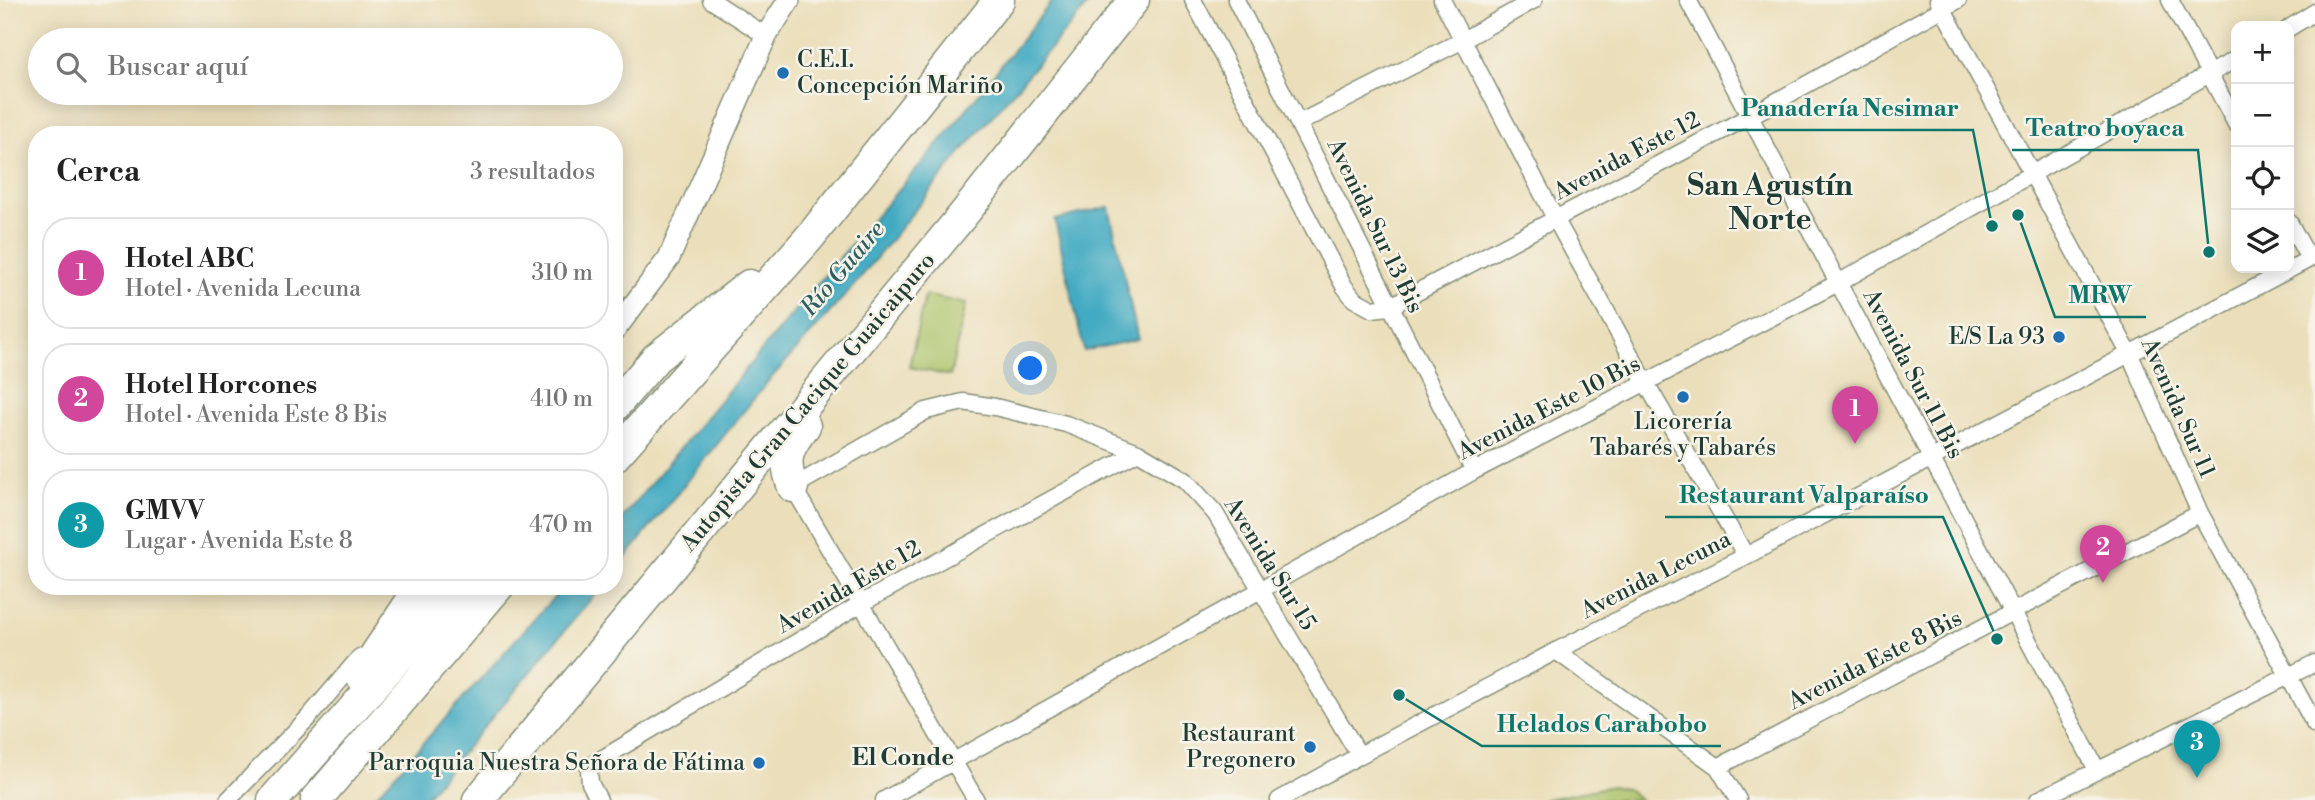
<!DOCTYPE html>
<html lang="es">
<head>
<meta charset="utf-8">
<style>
	:root { --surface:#fff; --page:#f2f2f2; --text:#222; --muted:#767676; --line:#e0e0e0; --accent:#1f6fb2 }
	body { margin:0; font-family:"Libre Bodoni",serif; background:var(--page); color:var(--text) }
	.controls { position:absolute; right:21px; top:21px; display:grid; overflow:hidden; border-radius:14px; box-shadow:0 4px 18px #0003 }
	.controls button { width:63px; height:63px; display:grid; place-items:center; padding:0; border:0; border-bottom:2px solid var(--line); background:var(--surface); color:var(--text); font:35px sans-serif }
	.you { position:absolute; left:1031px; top:369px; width:24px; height:24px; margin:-18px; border:5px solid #fff; border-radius:50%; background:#1a73e8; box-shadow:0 0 0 10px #1a73e833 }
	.badge { display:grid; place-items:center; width:46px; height:46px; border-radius:50%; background:var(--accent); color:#fff; font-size:23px; font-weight:700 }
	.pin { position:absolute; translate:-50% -58px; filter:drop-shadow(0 2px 4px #0008) }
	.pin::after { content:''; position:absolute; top:37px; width:24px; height:21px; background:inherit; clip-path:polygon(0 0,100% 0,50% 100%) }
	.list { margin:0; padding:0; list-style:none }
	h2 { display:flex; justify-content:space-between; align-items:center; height:91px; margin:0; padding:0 28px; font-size:30px }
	h2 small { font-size:23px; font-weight:400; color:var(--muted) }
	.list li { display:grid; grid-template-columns:46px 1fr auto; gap:21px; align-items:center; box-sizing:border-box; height:112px; margin:0 14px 14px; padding:0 14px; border:2px solid var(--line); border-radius:28px }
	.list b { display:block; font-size:26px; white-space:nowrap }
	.list p { margin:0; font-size:23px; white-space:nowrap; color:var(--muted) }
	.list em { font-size:23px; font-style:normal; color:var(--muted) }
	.icon { flex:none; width:38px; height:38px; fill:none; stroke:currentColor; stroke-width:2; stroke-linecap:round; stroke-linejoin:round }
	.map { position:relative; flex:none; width:2315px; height:800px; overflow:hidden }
	.search { position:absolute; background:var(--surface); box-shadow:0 4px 18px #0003; left:28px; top:28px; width:595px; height:77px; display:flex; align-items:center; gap:18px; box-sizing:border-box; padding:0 24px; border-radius:38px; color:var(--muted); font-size:26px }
	.panel { position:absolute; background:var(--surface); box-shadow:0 4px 18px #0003; left:28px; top:126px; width:595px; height:469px; border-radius:28px }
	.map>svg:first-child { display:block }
	.green { fill:#abc369; stroke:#65804e; stroke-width:2 }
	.water { fill:#42aac2; stroke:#30747b; stroke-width:2 }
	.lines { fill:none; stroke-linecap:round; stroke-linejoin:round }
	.minor-casing { stroke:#858e78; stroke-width:19 }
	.tertiary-casing { stroke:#858e78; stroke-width:24 }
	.motorway-casing { stroke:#858e78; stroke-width:33 }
	.minor { stroke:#fff; stroke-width:16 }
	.tertiary { stroke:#fff; stroke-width:21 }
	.motorway { stroke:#fff; stroke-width:30 }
	.poi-dot { fill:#1f6fb2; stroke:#f7f3e8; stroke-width:2.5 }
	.labels { text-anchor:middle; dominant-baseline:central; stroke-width:5; stroke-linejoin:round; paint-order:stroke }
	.poi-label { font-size:23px; fill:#1f3d34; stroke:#f7f3e8; text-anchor:end }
	.street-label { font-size:23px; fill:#1f3d34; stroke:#f7f3e8 }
	.water-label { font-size:24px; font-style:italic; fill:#2a5e5f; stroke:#f7f3e8 }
	.neighbourhood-label { font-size:24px; font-weight:bold; fill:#1f3d34; stroke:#f7f3e8 }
	.district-label { font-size:30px; font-weight:bold; fill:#1f3d34; stroke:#f7f3e8 }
	.leader { fill:none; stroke:#0f766e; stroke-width:2.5 }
	.callout-dot { fill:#0f766e; stroke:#f7f3e8; stroke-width:2.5 }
	.callout-label { font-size:24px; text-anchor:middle; font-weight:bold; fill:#0f766e; stroke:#f7f3e8; stroke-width:5; stroke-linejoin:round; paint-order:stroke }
</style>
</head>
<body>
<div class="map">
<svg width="2315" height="800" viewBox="0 0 2315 800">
	<rect width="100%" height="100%" fill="#f7f3e8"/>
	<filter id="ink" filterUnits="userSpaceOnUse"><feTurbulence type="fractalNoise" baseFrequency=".0143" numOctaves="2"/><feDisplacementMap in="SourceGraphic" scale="14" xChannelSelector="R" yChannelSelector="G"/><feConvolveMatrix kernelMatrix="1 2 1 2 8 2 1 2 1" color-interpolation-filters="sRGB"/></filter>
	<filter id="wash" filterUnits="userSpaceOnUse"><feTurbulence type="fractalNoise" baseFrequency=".00686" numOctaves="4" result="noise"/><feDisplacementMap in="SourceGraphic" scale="28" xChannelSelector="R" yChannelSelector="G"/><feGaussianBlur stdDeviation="1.57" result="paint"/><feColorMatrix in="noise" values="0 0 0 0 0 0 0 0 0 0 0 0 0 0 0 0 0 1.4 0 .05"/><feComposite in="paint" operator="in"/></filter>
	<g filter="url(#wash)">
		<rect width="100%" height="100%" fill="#ebdfbb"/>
		<path class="green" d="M925 295 966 304 950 376 909 367Z
			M1612 786 1629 790 1640 800H1542Z"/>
		<path class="water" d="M1053 0H1092L963 150 857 282 765 385 614 572V528L801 303 945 136Z
			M1109 207 1138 339 1084 351 1055 220Z
			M564 586H602L423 800H372Z"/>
	</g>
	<g filter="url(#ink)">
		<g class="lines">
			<defs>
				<path id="minor" d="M711 0 766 36
					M1193 0 1344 286 1354 299 1372 309 1389 307 1750 116 1958 0
					M1236 0 1474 471
					M1442 0 1556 220 1646 383 1746 556
					M1688 0 2097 770
					M1938 0 2130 355 2200 513 2315 725
					M2170 0 2236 124
					M2289 28 2315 12
					M1299 123 1463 40 1534 0
					M2289 222 2309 259
					M1556 651 1718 767 1738 800
					M1718 767 2200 513
					M228 800 308 718 360 657
					M599 800 590 783 589 770 595 763 862 603 1138 452
					M884 800 1474 471 1838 283 2236 59
					M976 800 793 487 926 411 963 402 995 407 1066 424 1138 452 1185 480 1215 513 1359 755
					M1279 800 1373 748 1556 651 1746 556 2315 256
					M2038 800 2315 663"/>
				<path id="tertiary" d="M614 331 669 258 766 36 789 0"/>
				<path id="motorway" d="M614 407 656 358 749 285
					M614 457 810 237 999 0
					M793 487C782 460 788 447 805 426
					M361 676 421 586
					M273 800 461 586
					M316 800 499 586
					M478 800 963 215 1134 0"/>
			</defs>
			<use href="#minor" class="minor-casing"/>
			<use href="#tertiary" class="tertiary-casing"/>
			<use href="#motorway" class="motorway-casing"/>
			<use href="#minor" class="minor"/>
			<use href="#tertiary" class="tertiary"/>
			<use href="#motorway" class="motorway"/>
		</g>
	</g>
	<g class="poi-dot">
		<circle cx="783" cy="73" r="7"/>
		<circle cx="2059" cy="337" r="7"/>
		<circle cx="1683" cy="397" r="7"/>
		<circle cx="1310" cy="747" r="7"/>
		<circle cx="759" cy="763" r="7"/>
	</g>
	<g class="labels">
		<g class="poi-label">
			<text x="797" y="60" text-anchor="start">C.E.I.<tspan x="797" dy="26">Concepción Mariño</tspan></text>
			<text x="2045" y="337">E/S La 93</text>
			<text x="1683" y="422" text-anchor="middle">Licorería<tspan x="1683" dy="26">Tabarés y Tabarés</tspan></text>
			<text x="1296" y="734">Restaurant<tspan x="1296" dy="26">Pregonero</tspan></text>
			<text x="745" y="763">Parroquia Nuestra Señora de Fátima</text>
		</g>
		<g class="street-label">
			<text transform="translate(1627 156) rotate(-28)">Avenida Este 12</text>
			<text transform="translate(1375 226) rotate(64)">Avenida Sur 13 Bis</text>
			<text transform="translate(1913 374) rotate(62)">Avenida Sur 11 Bis</text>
			<text transform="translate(808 402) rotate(-50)">Autopista Gran Cacique Guaicaipuro</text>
			<text transform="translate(1549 408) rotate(-27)">Avenida Este 10 Bis</text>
			<text transform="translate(2178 408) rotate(66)">Avenida Sur 11</text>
			<text transform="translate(1270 564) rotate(58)">Avenida Sur 15</text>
			<text transform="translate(1656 575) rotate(-27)">Avenida Lecuna</text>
			<text transform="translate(849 587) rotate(-30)">Avenida Este 12</text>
			<text transform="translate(1875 660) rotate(-27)">Avenida Este 8 Bis</text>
		</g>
		<g class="water-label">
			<text transform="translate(843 269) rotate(-50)">Río Guaire</text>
		</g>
		<g class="neighbourhood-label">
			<text x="903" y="758">El Conde</text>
		</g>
		<g class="district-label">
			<text x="1770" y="186">San Agustín<tspan x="1770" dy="34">Norte</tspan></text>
		</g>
	</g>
	<path class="leader" d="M1992 226L1973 130H1727M2209 252L2198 150H2012M2018 215L2055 317H2146M1997 639L1943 517H1665M1399 695L1482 746H1721"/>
	<g class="callout-dot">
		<circle cx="1992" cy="226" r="7"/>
		<circle cx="2209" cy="252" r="7"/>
		<circle cx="2018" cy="215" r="7"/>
		<circle cx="1997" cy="639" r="7"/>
		<circle cx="1399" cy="695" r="7"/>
	</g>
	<g class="callout-label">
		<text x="1850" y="116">Panadería Nesimar</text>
		<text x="2105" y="136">Teatro boyaca</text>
		<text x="2100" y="303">MRW</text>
		<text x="1804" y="503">Restaurant Valparaíso</text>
		<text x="1602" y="732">Helados Carabobo</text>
	</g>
</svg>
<div class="controls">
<button>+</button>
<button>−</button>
<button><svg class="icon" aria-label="locate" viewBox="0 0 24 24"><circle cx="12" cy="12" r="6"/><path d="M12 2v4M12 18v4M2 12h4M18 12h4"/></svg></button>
<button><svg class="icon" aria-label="layers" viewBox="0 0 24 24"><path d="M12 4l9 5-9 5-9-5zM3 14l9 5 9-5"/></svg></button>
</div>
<div class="you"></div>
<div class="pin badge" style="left:1855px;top:444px;background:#d1479c">1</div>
<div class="pin badge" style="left:2103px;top:583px;background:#d1479c">2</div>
<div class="pin badge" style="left:2197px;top:778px;background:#0f9aa8">3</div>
<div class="search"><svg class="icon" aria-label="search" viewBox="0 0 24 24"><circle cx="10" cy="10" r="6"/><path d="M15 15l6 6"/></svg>Buscar aquí</div>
<section class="panel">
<h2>Cerca<small>3 resultados</small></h2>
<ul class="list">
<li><span class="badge" style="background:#d1479c">1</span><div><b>Hotel ABC</b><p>Hotel · Avenida Lecuna</p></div><em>310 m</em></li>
<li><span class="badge" style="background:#d1479c">2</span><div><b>Hotel Horcones</b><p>Hotel · Avenida Este 8 Bis</p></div><em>410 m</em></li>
<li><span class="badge" style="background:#0f9aa8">3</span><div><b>GMVV</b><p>Lugar · Avenida Este 8</p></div><em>470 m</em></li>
</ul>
</section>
</div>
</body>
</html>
